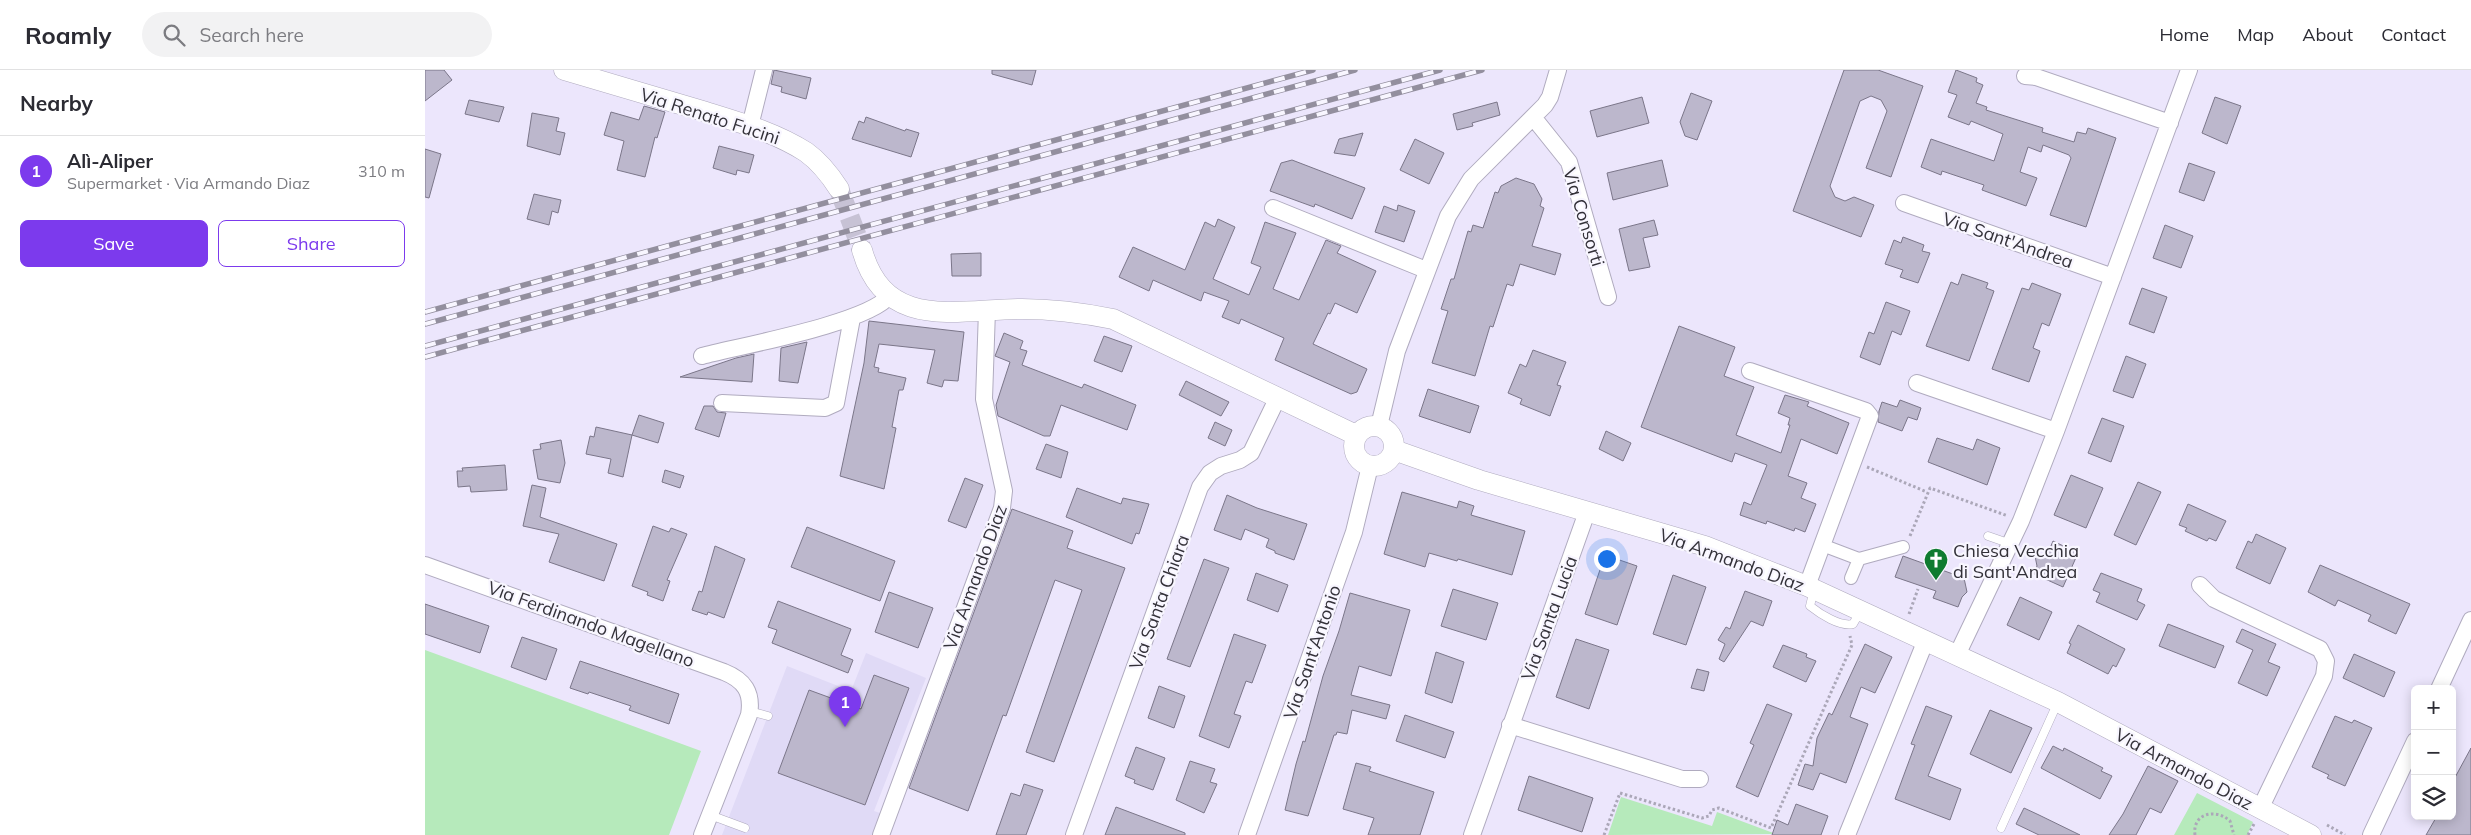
<!DOCTYPE html>
<html lang="en">
<head>
<meta charset="utf-8">
<style>
	:root { --surface:#fff; --page:#f2f2f3; --text:#2b2b33; --muted:#7c7c81; --line:#e1e1e2; --accent:#7c3aed }
	body { margin:0; font-family:Mulish,sans-serif; background:var(--page); color:var(--text) }
	.controls { position:absolute; right:15px; bottom:15px; display:grid; overflow:hidden; border-radius:8px; box-shadow:0 2px 12px #0003 }
	.controls button { width:45px; height:45px; display:grid; place-items:center; padding:0; border:0; border-bottom:1px solid var(--line); background:var(--surface); color:var(--text); font:25px sans-serif }
	.you { position:absolute; left:1181px; top:488px; width:18px; height:18px; margin:-12px; border:4px solid #fff; border-radius:50%; background:#1a73e8; box-shadow:0 0 0 8px #1a73e833 }
	.badge { display:grid; place-items:center; width:32px; height:32px; border-radius:50%; background:var(--accent); color:#fff; font-size:16px; font-weight:700 }
	.pin { position:absolute; translate:-50% -41px; filter:drop-shadow(0 1px 2px #0008) }
	.pin::after { content:''; position:absolute; top:26px; width:18px; height:15px; background:inherit; clip-path:polygon(0 0,100% 0,50% 100%) }
	.list { margin:0; padding:0; list-style:none }
	h2 { display:flex; justify-content:space-between; align-items:center; height:65px; margin:0; padding:0 20px; font-size:21px }
	h2 small { font-size:16px; font-weight:400; color:var(--muted) }
	.list li { display:grid; grid-template-columns:32px 1fr auto; gap:15px; align-items:center; box-sizing:border-box; height:70px; padding:0 20px; border-top:1px solid var(--line) }
	.list b { display:block; font-size:19px; white-space:nowrap }
	.list p { margin:0; font-size:16px; white-space:nowrap; color:var(--muted) }
	.list em { font-size:16px; font-style:normal; color:var(--muted) }
	.actions { display:flex; gap:10px; padding:15px 20px }
	.actions a { flex:1; padding:11px 0; border:1px solid var(--accent); border-radius:8px; text-align:center; font-size:18px; color:var(--accent) }
	.actions .main { background:var(--accent); color:#fff }
	.icon { flex:none; width:28px; height:28px; fill:none; stroke:currentColor; stroke-width:2; stroke-linecap:round; stroke-linejoin:round }
	.map { position:relative; flex:none; width:2046px; height:765px; overflow:hidden }
	header { display:flex; align-items:center; gap:30px; box-sizing:border-box; height:70px; padding:0 25px; background:var(--surface); border-bottom:1px solid var(--line) }
	header strong { font-size:24px }
	nav { display:flex; gap:28px; margin-inline-start:auto; font-size:18px }
	.search { width:350px; height:45px; background:var(--page); display:flex; align-items:center; gap:12px; box-sizing:border-box; padding:0 18px; border-radius:28px; color:var(--muted); font-size:19px }
	main { display:flex }
	aside { flex:1; background:var(--surface) }
	.map>svg:first-child { display:block }
	.built { fill:#e0daf6 }
	.green { fill:#b6eabb }
	.building { fill:#bcb7cc; stroke:#7b7689 }
	.lines { fill:none; stroke-linecap:round; stroke-linejoin:round }
	.tertiary-tunnel { stroke:#c7c2d5; stroke-width:20; stroke-dasharray:20 10; stroke-linecap:butt }
	.service-casing { stroke:#b0abbf; stroke-width:9 }
	.pedestrian-casing { stroke:#b0abbf; stroke-width:14 }
	.minor-casing { stroke:#b0abbf; stroke-width:18 }
	.tertiary-casing { stroke:#b0abbf; stroke-width:21 }
	.path { stroke:#aba7b8; stroke-width:3; stroke-dasharray:2.5 2.5; stroke-linecap:butt }
	.service { stroke:#fff; stroke-width:8 }
	.pedestrian { stroke:#fff; stroke-width:12 }
	.minor { stroke:#fff; stroke-width:16 }
	.tertiary { stroke:#fff; stroke-width:20 }
	.rail-casing { stroke:#938f9e; stroke-width:5.5 }
	.rail { stroke:#f8f6ff; stroke-width:4; stroke-dasharray:11; stroke-linecap:butt }
	.labels { text-anchor:middle; dominant-baseline:central; stroke-width:4.5; stroke-linejoin:round; paint-order:stroke }
	.street-label { font-size:18px; fill:#333139; stroke:#f8f6ff }
	.poi-label { font-size:18px; fill:#333139; stroke:#f8f6ff; text-anchor:start }
</style>
</head>
<body>
<header>
<strong>Roamly</strong>
<div class="search"><svg class="icon" aria-label="search" viewBox="0 0 24 24"><circle cx="10" cy="10" r="6"/><path d="M15 15l6 6"/></svg>Search here</div>
<nav><a>Home</a><a>Map</a><a>About</a><a>Contact</a></nav>
</header>
<main>
<aside>
<h2>Nearby<small></small></h2>
<ul class="list">
<li><span class="badge">1</span><div><b>Alì-Aliper</b><p>Supermarket · Via Armando Diaz</p></div><em>310 m</em></li>
</ul>
<div class="actions"><a class="main">Save</a><a>Share</a></div>
</aside>
<div class="map">
<svg width="2046" height="765" viewBox="0 0 2046 765">
	<rect width="100%" height="100%" fill="#ece6fc"/>
	<path class="built" d="M441 583 501 608 449 741 455 743 447 765H297L362 596 426 621Z"/>
	<path class="green" d="M0 580 276 681 244 765H0Z
		M1772 723 1828 752 1822 765H1749Z
		M1196 727 1287 756 1292 742 1351 764 1183 765Z"/>
	<path class="building" d="M0 0H19L27 10 0 31Z
		M349 0 386 8 381 29 356 22 357 17 346 14Z
		M567 0H611L607 15 567 4Z
		M1419 0H1453L1498 16 1466 107 1441 98 1462 41 1456 30 1446 26 1435 31 1405 116 1410 127 1420 131 1429 127 1449 135 1436 167 1368 141Z
		M1531 0 1552 8 1551 12 1558 15 1551 33 1562 37 1561 40 1618 58 1617 62 1649 72 1652 62 1661 64 1663 58 1691 68 1661 157 1625 145 1646 88 1644 85 1618 75 1616 82 1603 77 1595 102 1612 108 1601 136 1557 120 1559 115 1517 101 1516 105 1496 97 1506 69 1569 91 1578 64 1546 51 1544 55 1523 47 1532 25 1523 22Z
		M1266 23 1287 31 1272 70 1260 66 1255 52Z
		M1217 27 1224 53 1172 67 1165 41Z
		M1790 27 1816 36 1802 74 1777 63Z
		M44 30 79 37 74 52 40 44Z
		M1072 32 1075 45 1047 53 1048 56 1032 60 1028 44Z
		M219 36 240 42 232 68 230 67 220 107 192 100 199 71 179 65 186 42 214 50Z
		M107 43 134 48 131 61 140 63 135 85 102 76Z
		M441 47 480 61 481 59 494 63 486 87 427 69 434 51 439 53Z
		M938 63 930 86 909 83 914 69Z
		M990 69 1019 83 1004 114 975 100Z
		M294 76 329 85 324 103 312 100 311 105 288 98Z
		M0 79 16 84 4 128 0 127Z
		M867 90 940 118 927 149 890 134 889 137 845 121 856 93Z
		M1237 90 1243 116 1188 130 1182 103Z
		M1764 93 1790 102 1779 131 1754 122Z
		M1091 108 1109 114 1117 129 1115 136 1119 138 1107 176 1136 184 1130 205 1095 194 1088 216 1082 214 1068 257 1065 256 1050 306 1007 293 1023 241 1016 239 1026 209H1029L1043 161 1046 162 1048 155 1058 158 1070 122 1073 123 1076 116Z
		M109 124 136 130 133 143 127 141 124 155 102 149Z
		M973 135 990 141 979 172 950 162 959 136 972 141Z
		M793 149 810 157 788 209 824 225 836 197 826 193 840 152 871 163 848 219 874 230 901 170 916 176 912 183 951 201 932 243 910 233 905 244 903 243 888 274 942 299 932 322 926 324 850 290 859 268 816 249 814 254 797 247 804 231 779 222 776 231 728 210 724 221 694 207 708 177 760 200 780 152 790 157Z
		M1229 150 1233 165 1218 168 1225 197 1204 201 1194 159Z
		M1740 155 1768 166 1756 198 1728 188Z
		M1478 167 1499 175 1497 181 1505 183 1493 213 1475 207 1478 200 1460 194 1469 170 1476 173Z
		M556 183V206H527L526 184Z
		M1537 204 1563 213 1561 218 1569 221 1544 291 1501 276 1526 212 1533 215Z
		M1607 213 1636 224 1624 256 1617 253 1608 278 1615 281 1604 312 1567 299 1597 218 1604 220Z
		M1717 218 1742 227 1729 263 1704 254Z
		M1461 232 1485 241 1476 265 1467 261 1455 295 1435 287 1444 262 1449 264Z
		M444 251 539 262 533 311 519 310 517 317 502 313 510 280 454 274 449 297 454 298 453 302 481 308 478 320H474L467 357 471 358 459 419 415 406 439 293Z
		M1254 256 1310 277 1299 306 1329 317 1311 365 1356 383 1365 355H1363L1365 348 1353 343 1360 325 1384 332 1382 336 1424 353 1412 384 1376 369 1363 406 1382 413 1376 428 1391 434 1380 462 1370 458 1369 461 1342 451 1341 454 1315 445 1319 432 1326 435 1342 395 1310 383 1307 392 1216 357Z
		M579 263 598 271 595 279 602 281 597 295 657 318 659 314 711 335 702 360 636 335 625 366H619L573 346 571 335 585 292 570 286Z
		M679 266 707 276 697 302 669 291Z
		M382 272 373 313 354 311 356 278Z
		M1108 280 1141 292 1132 315 1136 316 1125 346 1095 334 1097 329 1083 323 1095 294 1101 297Z
		M329 284 327 312 255 307 311 288Z
		M1701 286 1721 294 1708 328 1688 321Z
		M761 311 804 332 796 346 754 325Z
		M1003 319 1054 336 1045 363 994 346Z
		M1475 330 1496 338 1492 350 1483 347 1477 361 1453 352 1454 341 1457 332 1472 337Z
		M279 336H288L292 342 301 343 294 367 270 359Z
		M214 345 239 353 233 373 207 365Z
		M1677 348 1699 356 1686 392 1663 383Z
		M790 352 807 360 800 376 783 368Z
		M171 357 207 365 198 407 183 403 186 389 161 384 165 366 169 367Z
		M1181 361 1206 373 1198 391 1174 379Z
		M1512 368 1548 380 1552 369 1575 378 1562 415 1503 392Z
		M136 370 140 393 135 413 113 409 108 380 116 379 115 374Z
		M621 374 643 382 636 408 611 399Z
		M80 395 82 420 46 422 45 416 33 417 32 401H38L37 398Z
		M240 400 259 406 255 418 237 412Z
		M1646 405 1678 418 1661 458 1629 445Z
		M540 408 558 415 541 458 523 451Z
		M1713 412 1736 422 1711 475 1689 465Z
		M107 415 121 418 115 447 192 474 179 511 124 492 134 464 98 456Z
		M652 418 696 434 698 428 724 434 714 464 711 463 707 474 641 447Z
		M977 422 1032 438 1034 431 1049 436 1046 445 1100 461 1087 505 1033 489 1032 491 1004 483 1000 497 959 484Z
		M802 425 832 438 882 454 869 490 850 483V481L841 477 844 469 820 459 816 470 789 460Z
		M1763 434 1801 451 1791 471 1784 468 1782 471 1760 461 1762 458 1754 455Z
		M587 439 648 461 642 478 700 498 629 692 601 682 657 520 630 510 581 646 578 645 543 741 484 718Z
		M228 456 244 462 246 458 262 464 242 510 245 511 238 531 222 525 223 522 207 516Z
		M382 457 470 491 455 531 366 497Z
		M1831 464 1861 478 1845 514 1811 498 1823 471 1827 473Z
		M1628 471 1653 483 1638 517 1609 504 1612 496 1610 486 1623 483Z
		M290 476 320 489 299 548 283 542 282 545 267 540 274 521 277 522Z
		M1180 485 1212 496 1192 555 1160 544Z
		M1478 486 1539 508 1542 522 1537 527 1533 537 1508 528 1511 521 1470 507Z
		M779 489 804 498 765 597 742 589Z
		M1895 495 1985 534 1971 564 1943 551 1946 545 1913 530 1910 536 1883 522Z
		M831 503 863 515 853 542 822 530Z
		M1676 503 1717 519 1712 531 1720 535 1712 550 1671 532 1675 523 1668 520Z
		M1248 505 1281 517 1261 575 1228 564Z
		M1028 519 1073 533 1061 570 1016 556Z
		M1320 521 1347 531 1338 556 1326 551 1299 592 1294 589 1300 574 1293 570 1301 557 1305 559Z
		M464 522 508 538 493 578 450 562Z
		M925 523 985 540 966 606 934 596 926 625 965 635 961 649 927 640 922 664 912 662 911 665H909L883 746 860 740 871 694 878 671 880 672 898 606 914 561Z
		M1595 527 1627 542 1614 570 1582 555Z
		M353 531 426 559 416 585 428 590 423 603 347 573 352 560 343 557Z
		M0 534 64 556 55 583 0 564Z
		M1743 554 1799 576 1790 598 1734 576Z
		M1653 555 1700 579 1691 597 1688 595 1683 604 1642 583 1646 574 1644 573Z
		M1817 559 1851 574 1843 592 1855 597 1842 626 1813 613 1828 580 1811 572Z
		M809 564 841 575 827 613 821 611 809 644 816 646 804 678 774 666Z
		M97 567 132 579 121 610 86 597Z
		M1151 569 1184 580 1164 639 1131 627Z
		M1440 574 1467 587 1450 623 1436 617 1425 647 1443 654 1421 713 1395 703 1388 720 1373 715 1380 694 1388 696 1392 668 1404 643 1407 645Z
		M1358 575 1382 584 1381 587 1391 591 1381 612 1348 597Z
		M1011 582 1039 592 1027 633 1000 623Z
		M1929 584 1970 602 1959 627 1918 608Z
		M155 591 254 624 244 654 204 640 206 636 164 622 163 624 145 618Z
		M1272 599 1284 602 1279 621 1266 618Z
		M449 605 484 618 440 735 353 703 384 620 436 639Z
		M734 616 760 626 749 658 723 648Z
		M1342 634 1367 644 1333 727 1311 717 1329 675 1325 673Z
		M1501 636 1527 646 1503 706 1536 719 1525 750 1470 729 1490 675 1486 674Z
		M1565 640 1607 658 1586 703 1545 684Z
		M980 645 1029 662 1020 688 971 671Z
		M1910 646 1927 653 1929 650 1947 658 1920 716 1902 708 1904 705 1887 697Z
		M1628 676 1638 681 1639 678 1678 698 1676 701 1687 706 1675 729 1616 698Z
		M711 677 740 688 728 720 709 713 710 710 700 706Z
		M2046 678V765H2001L2012 746H2027V713Z
		M765 691 790 699 785 712 792 714 779 743 751 730Z
		M931 693 946 697 944 701 1009 722 995 765H943L949 748 918 739Z
		M1723 696 1753 711 1736 743 1725 738 1711 765H1684L1698 744Z
		M1104 706 1168 728 1157 762 1093 740Z
		M599 714 618 720 601 765H571L586 723 595 726Z
		M1371 734 1403 746 1396 765H1347L1352 750 1363 755Z
		M691 737 760 763V765H680Z
		M1599 738 1614 745 1655 765H1614L1591 754Z"/>
	<g class="lines">
		<path class="tertiary-tunnel" d="M414 119 437 180"/>
		<defs>
			<path id="service" d="M1563 466 1586 474
				M1389 519 1385 536C1395 544 1415 557 1428 554L1435 542
				M324 641 343 646
				M285 745 320 758
				M1576 758 1632 634"/>
			<path id="pedestrian" d="M1405 478 1434 489
				M1426 508 1434 489 1478 477"/>
			<path id="minor" d="M1600 6 1611 7 1745 53
				M1108 47 1144 92 1183 227
				M325 56 339 0
				M1479 133 1688 207
				M848 138 1001 200
				M277 286C315 276 443 253 464 226
				M1325 301 1441 341 1445 346 1382 516
				M1492 313 1631 361
				M297 333 400 338 411 333 427 248
				M954 356 972 281 1023 146 1046 109 1120 35 1125 27 1133 0
				M0 495 299 602C319 610 328 622 324 645L277 765
				M1775 515 1789 529 1895 579 1901 591 1899 606 1835 739
				M1532 585 1596 451 1631 361 1764 0
				M2014 619 2046 550
				M1085 655 1257 709H1275
				M456 765 577 438 579 421 559 329 562 240
				M649 765 775 417 785 403 796 396 815 390 826 383 853 327
				M822 765 929 462 945 396
				M1047 765 1162 442
				M1422 765 1501 570
				M1946 765 1990 671"/>
			<path id="tertiary" d="M139 0C185 14 232 27 278 41 313 52 350 62 381 82 395 92 405 105 414 119
				M437 180C460 262 532 239 597 239 628 239 658 243 688 249L931 365
				M929 376a20 20 0 1 1 40 0a20 20 0 1 1-40 0Z
				M969 380 1054 410 1280 476 1382 516 1633 632 1886 765"/>
		</defs>
		<use href="#service" class="service-casing"/>
		<use href="#pedestrian" class="pedestrian-casing"/>
		<use href="#minor" class="minor-casing"/>
		<use href="#tertiary" class="tertiary-casing"/>
		<path class="path" d="M1442 397 1502 422
			M1485 466 1505 418 1583 446
			M1484 544 1493 519
			M1902 755 1920 765
			M1179 765 1195 723 1277 748 1284 746 1287 740 1294 738 1346 758 1427 575 1425 566
			M1770 765C1767 743 1791 738 1805 751L1809 765
			M1823 765 1829 754"/>
		<use href="#service" class="service"/>
		<use href="#pedestrian" class="pedestrian"/>
		<use href="#minor" class="minor"/>
		<use href="#tertiary" class="tertiary"/>
		<defs>
			<path id="rail" d="M0 242 888 0
				M0 254 930 0
				M0 276 1015 0
				M0 287 1057 0"/>
		</defs>
		<use href="#rail" class="rail-casing"/>
		<use href="#rail" class="rail"/>
	</g>
	<defs>
		<symbol id="church-pin" viewBox="-11 -11 22 30"><path d="M0 17L-7.5 6A9.5 9.5 0 1 1 7.5 6Z" fill="#0f7b30" stroke="#f8f6ff"/><path d="M-1.2-6h2.4v3.5h3.3v2.4h-3.3V6h-2.4V-.1h-3.3v-2.4h3.3Z" fill="#fff"/></symbol>
	</defs>
	<g fill-rule="evenodd">
		<use href="#church-pin" x="1497" y="476" width="28" height="38"/>
	</g>
	<g class="labels">
		<g class="street-label">
			<text transform="translate(285 46) rotate(18)">Via Renato Fucini</text>
			<text transform="translate(1159 147) rotate(73)">Via Consorti</text>
			<text transform="translate(1583 170) rotate(19)">Via Sant'Andrea</text>
			<text transform="translate(1307 490) rotate(20)">Via Armando Diaz</text>
			<text transform="translate(550 507) rotate(-70)">Via Armando Diaz</text>
			<text transform="translate(734 532) rotate(-70)">Via Santa Chiara</text>
			<text transform="translate(1124 548) rotate(-70)">Via Santa Lucia</text>
			<text transform="translate(166 554) rotate(20)">Via Ferdinando Magellano</text>
			<text transform="translate(887 582) rotate(-71)">Via Sant'Antonio</text>
			<text transform="translate(1759 699) rotate(28)">Via Armando Diaz</text>
		</g>
		<g class="poi-label">
			<text x="1528" y="480">Chiesa Vecchia<tspan x="1528" dy="21">di Sant'Andrea</tspan></text>
		</g>
	</g>
</svg>
<div class="controls">
<button>+</button>
<button>−</button>
<button><svg class="icon" aria-label="layers" viewBox="0 0 24 24"><path d="M12 4l9 5-9 5-9-5zM3 14l9 5 9-5"/></svg></button>
</div>
<div class="you"></div>
<div class="pin badge" style="left:420px;top:657px">1</div>
</div>
</main>
</body>
</html>
